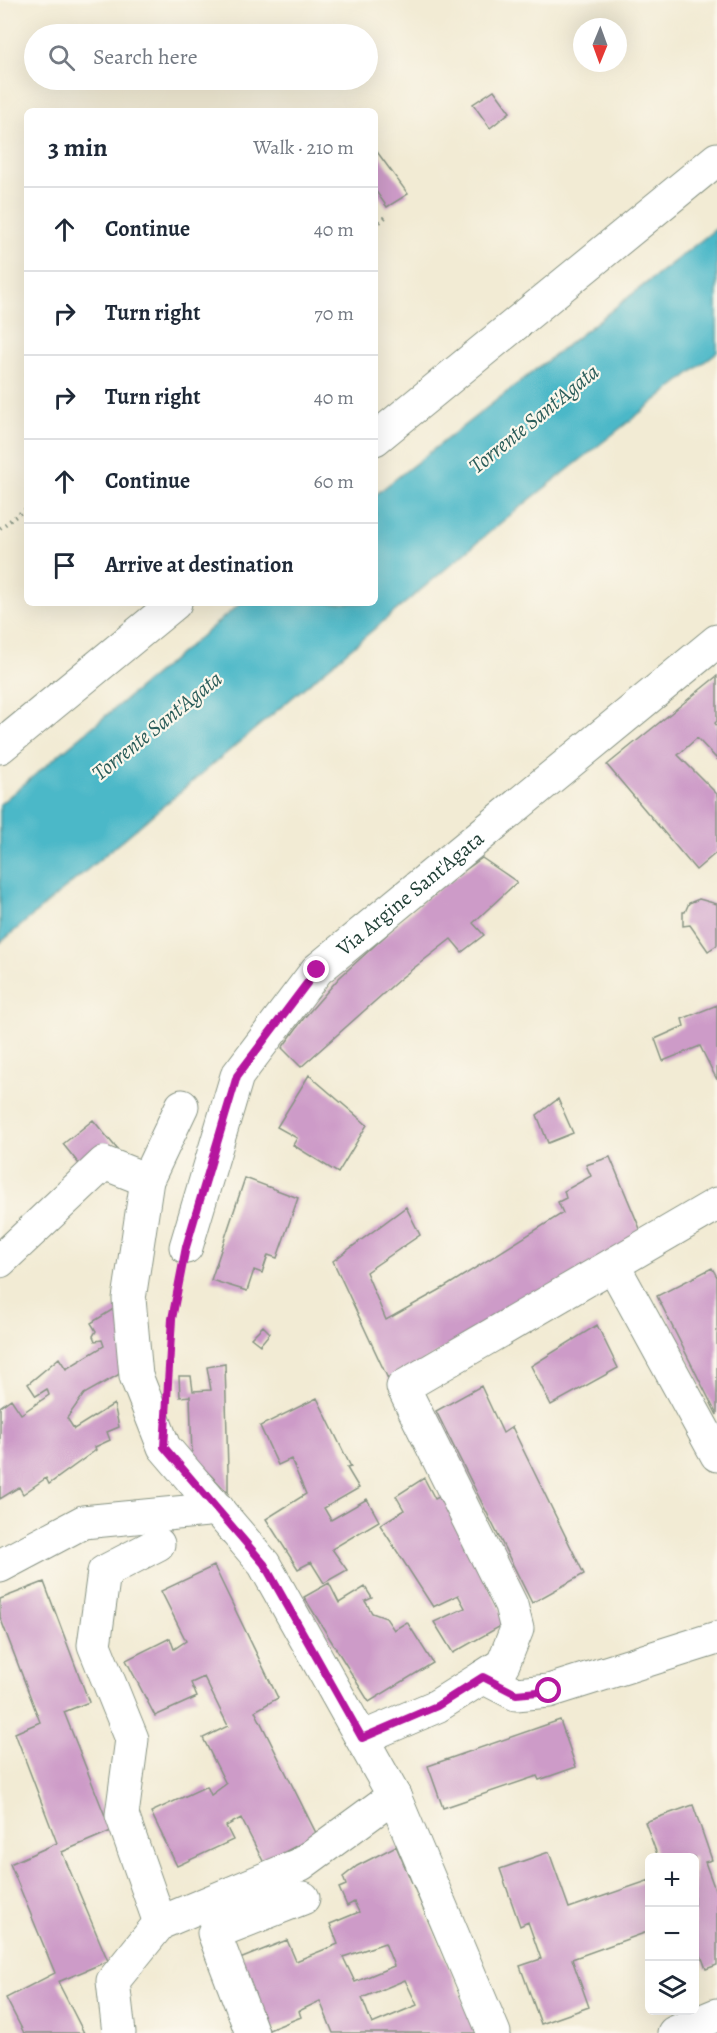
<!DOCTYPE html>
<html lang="en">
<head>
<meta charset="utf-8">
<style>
	:root { --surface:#fff; --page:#f2f2f3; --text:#1f2937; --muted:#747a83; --line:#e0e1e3 }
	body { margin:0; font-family:Alegreya,serif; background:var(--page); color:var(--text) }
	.controls { position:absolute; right:18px; bottom:18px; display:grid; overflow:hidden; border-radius:9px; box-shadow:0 6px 24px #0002 }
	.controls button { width:54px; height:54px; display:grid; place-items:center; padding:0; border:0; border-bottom:2px solid var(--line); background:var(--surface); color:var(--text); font:30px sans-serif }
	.compass { position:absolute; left:573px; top:18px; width:54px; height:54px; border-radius:50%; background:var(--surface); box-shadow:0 6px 24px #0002; rotate:181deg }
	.stop { position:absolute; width:18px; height:18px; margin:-14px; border:4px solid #b5179e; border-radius:50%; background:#fff }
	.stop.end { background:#b5179e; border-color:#fff; box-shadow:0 2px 6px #0008 }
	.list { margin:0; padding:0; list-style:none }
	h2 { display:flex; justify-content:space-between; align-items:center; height:78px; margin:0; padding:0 24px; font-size:26px }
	h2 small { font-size:20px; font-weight:400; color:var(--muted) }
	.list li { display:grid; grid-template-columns:39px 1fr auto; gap:18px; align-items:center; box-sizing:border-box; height:84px; padding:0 24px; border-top:2px solid var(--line) }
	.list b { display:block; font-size:22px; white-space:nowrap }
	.list em { font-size:20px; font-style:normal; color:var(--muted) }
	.icon { flex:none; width:33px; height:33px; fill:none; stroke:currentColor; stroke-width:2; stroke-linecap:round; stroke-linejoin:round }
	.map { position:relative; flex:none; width:717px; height:2033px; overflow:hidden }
	.search { position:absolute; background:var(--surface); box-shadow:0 6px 24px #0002; left:24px; top:24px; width:354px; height:66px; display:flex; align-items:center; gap:15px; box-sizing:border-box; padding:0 21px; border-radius:33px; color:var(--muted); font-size:22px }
	.panel { position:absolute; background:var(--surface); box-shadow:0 6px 24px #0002; left:24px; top:108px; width:354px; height:498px; border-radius:9px }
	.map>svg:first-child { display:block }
	.water { fill:#4cb8c8; stroke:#367a7e; stroke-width:1.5 }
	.building { fill:#cd9bc8; fill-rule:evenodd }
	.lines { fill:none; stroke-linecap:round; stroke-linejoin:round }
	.minor-casing { stroke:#889484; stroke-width:35 }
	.path { stroke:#889484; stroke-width:4; stroke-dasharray:1.5 4.5; stroke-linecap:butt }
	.minor { stroke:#fff; stroke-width:33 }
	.route { stroke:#b5179e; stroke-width:8 }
	.labels { text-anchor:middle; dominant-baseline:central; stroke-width:4.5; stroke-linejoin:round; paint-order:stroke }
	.street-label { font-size:21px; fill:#1f3d34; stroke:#fbf7ec }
	.water-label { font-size:22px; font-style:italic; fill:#2a5c59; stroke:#fbf7ec }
</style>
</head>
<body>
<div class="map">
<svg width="717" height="2033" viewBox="0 0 717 2033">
	<rect width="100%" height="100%" fill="#fbf7ec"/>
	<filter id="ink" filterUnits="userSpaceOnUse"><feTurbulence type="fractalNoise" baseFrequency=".0167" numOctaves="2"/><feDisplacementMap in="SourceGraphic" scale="12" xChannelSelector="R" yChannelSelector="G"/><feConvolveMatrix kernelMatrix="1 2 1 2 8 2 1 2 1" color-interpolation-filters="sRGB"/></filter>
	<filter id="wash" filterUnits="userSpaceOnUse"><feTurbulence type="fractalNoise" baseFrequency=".008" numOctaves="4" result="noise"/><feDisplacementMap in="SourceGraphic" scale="24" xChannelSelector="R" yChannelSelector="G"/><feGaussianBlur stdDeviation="1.35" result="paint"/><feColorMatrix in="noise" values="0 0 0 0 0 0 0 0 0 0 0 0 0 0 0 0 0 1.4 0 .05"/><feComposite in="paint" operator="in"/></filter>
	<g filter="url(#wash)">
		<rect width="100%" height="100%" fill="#f2ebd4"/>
		<path class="water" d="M717 228V352L504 520 0 943V804L241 603H375V495Z"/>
		<g id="blocks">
			<path class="building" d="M494 90 510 112 490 128 473 104Z
				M375 149 408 194 387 207 375 190Z
				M717 676V721L715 723 717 726V759L697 738 678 755 717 794V852L696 870 607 765Z
				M482 858 517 882 473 923 484 935 462 952 451 939 401 978 301 1067 282 1048 304 1018 339 978 428 897Z
				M699 899 717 904V945L708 951 690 925 683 926V912H685L689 903Z
				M717 1005V1080L700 1046 663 1061 655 1039 684 1026 682 1019Z
				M309 1075 367 1125 338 1173 293 1145 297 1138 277 1127Z
				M558 1099 573 1133 548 1143 537 1115Z
				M93 1120 118 1150 87 1174 63 1144Z
				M610 1157 643 1236 389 1381 333 1261 406 1207 420 1235 366 1272 386 1320 445 1287 563 1213 558 1202 566 1198 564 1191 591 1176 586 1165Z
				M245 1178 298 1198 277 1258 268 1255 262 1273 254 1270 247 1291 211 1280Z
				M712 1268 717 1277V1415L657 1296Z
				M123 1303 129 1357 118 1375 84 1394 67 1418 74 1429 114 1404 119 1427 107 1432 110 1440 95 1447 96 1450 49 1484 46 1478 23 1494 19 1487 0 1499V1407L11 1399 21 1414 49 1395 47 1389 36 1396 28 1384 59 1358 66 1369 104 1346 102 1340 95 1341 93 1336 96 1331 91 1323Z
				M597 1325 618 1368 551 1405 531 1366Z
				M263 1326 270 1333 260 1345 251 1338Z
				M225 1364 228 1470V1493L192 1456 190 1396 180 1397 179 1376H191L193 1391 211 1390 207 1367Z
				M481 1386 503 1433 512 1427 584 1574 532 1603 436 1411Z
				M317 1398 351 1467 347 1468 359 1488 324 1508 331 1520 367 1499 379 1521 332 1549 347 1570 324 1583 311 1562 298 1569 266 1519 306 1494 291 1459 278 1465 260 1426Z
				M424 1478 435 1499 445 1494 506 1623 453 1653 434 1622 465 1608 458 1595 433 1607 380 1525 404 1510 396 1496Z
				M214 1566 278 1698 255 1711 317 1835 264 1863 241 1818 226 1826 233 1840 177 1866 151 1812 207 1786 211 1795 226 1784 203 1738 228 1726 204 1677 191 1683 197 1697 155 1716 126 1660 170 1638 174 1649 186 1641 161 1591Z
				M44 1582 89 1702 64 1712 111 1831 62 1852 108 1961 58 1982 84 2033H24L6 1998 55 1973 10 1864 57 1843 15 1733 40 1722 0 1617V1599Z
				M329 1583 339 1603 365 1587 372 1598 365 1601 372 1613 386 1618 394 1630 407 1622 433 1663 369 1702 304 1597Z
				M560 1720 576 1767 539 1780 537 1776 443 1808 428 1766Z
				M693 1805 712 1860 705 1862 717 1895V1965L706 1969 694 1936V1857H658L645 1822Z
				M396 1846 477 2033H333L320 2001 299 2011 301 2017 269 2030 240 1959 287 1940 296 1961 338 1944 330 1924 359 1912 354 1902 347 1906 339 1888 346 1885 343 1877 357 1866ZM385 1943 394 1966 355 1982 343 1957ZM405 1980 417 2005 372 2024 362 1998Z
				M549 1852 569 1908 650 1880V1931L572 1959 589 2007 541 2024 520 1966 541 1959 528 1922 520 1926 500 1869Z"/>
		</g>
	</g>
	<g filter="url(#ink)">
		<use href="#blocks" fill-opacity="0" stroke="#889484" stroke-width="1.5"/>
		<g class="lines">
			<defs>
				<g id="minor">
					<path d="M375 439 717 159"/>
					<path d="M0 747 175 603"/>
					<path d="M182 1106 147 1180 129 1299 136 1376 164 1447 264 1564 394 1796 494 2033"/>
					<path id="s1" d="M186 1247 237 1076 317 970 717 641"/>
					<path d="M0 1261 104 1163 147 1180"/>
					<path d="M613 1265 717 1455"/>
					<path d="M158 1544 104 1572 94 1645 132 1739 122 1815 160 1923"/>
					<path d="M0 1566 83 1522 218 1509"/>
					<path d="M483 1677 503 1664 517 1629 511 1605 403 1387 717 1204"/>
					<path d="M362 1738 437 1706 483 1677 516 1694 549 1691 717 1638"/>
					<path d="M119 2033 113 1981 160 1923 301 1864 394 1796"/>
					<path d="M252 2033 214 1933 303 1898"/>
					<path d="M674 2033 717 2015"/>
				</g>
			</defs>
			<use href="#minor" class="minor-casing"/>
			<path class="path" d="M375 226 388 215
				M0 528 27 508
				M170 1353 172 1319 180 1280"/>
			<use href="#minor" class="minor"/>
		</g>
	</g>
	<g class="lines" filter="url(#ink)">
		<path class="route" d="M317 970 237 1076 186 1247 172 1319 164 1447 264 1564 362 1738 437 1706 483 1677 516 1694 549 1691"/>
	</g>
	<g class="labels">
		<g class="street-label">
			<text stroke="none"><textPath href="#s1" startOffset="432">Via Argine Sant'Agata</textPath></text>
		</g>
		<g class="water-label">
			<text transform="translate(534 419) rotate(-39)">Torrente Sant'Agata</text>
			<text transform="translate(157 726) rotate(-39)">Torrente Sant'Agata</text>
		</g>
	</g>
</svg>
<div class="controls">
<button>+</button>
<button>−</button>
<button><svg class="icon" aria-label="layers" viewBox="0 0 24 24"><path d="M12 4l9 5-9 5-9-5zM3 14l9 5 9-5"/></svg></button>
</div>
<svg class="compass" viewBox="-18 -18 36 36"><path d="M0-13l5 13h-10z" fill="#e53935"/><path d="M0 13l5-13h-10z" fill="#747a83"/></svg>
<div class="stop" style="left:549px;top:1691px"></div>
<div class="stop end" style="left:317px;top:970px"></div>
<div class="search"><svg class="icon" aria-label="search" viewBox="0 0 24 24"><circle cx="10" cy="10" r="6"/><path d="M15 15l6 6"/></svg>Search here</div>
<section class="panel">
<h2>3 min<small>Walk · 210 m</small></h2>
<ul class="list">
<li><svg class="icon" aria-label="ahead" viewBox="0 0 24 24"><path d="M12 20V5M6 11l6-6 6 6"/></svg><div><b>Continue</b></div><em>40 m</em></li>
<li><svg class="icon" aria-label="right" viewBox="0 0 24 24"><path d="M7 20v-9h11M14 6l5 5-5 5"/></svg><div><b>Turn right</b></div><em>70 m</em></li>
<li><svg class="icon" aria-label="right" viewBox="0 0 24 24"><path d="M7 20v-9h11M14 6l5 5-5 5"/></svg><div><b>Turn right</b></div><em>40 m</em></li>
<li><svg class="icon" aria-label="ahead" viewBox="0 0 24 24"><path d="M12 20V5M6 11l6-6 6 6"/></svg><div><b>Continue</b></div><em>60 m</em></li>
<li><svg class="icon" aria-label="arrive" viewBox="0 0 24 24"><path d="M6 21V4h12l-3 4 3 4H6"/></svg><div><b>Arrive at destination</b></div></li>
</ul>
</section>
</div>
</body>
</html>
